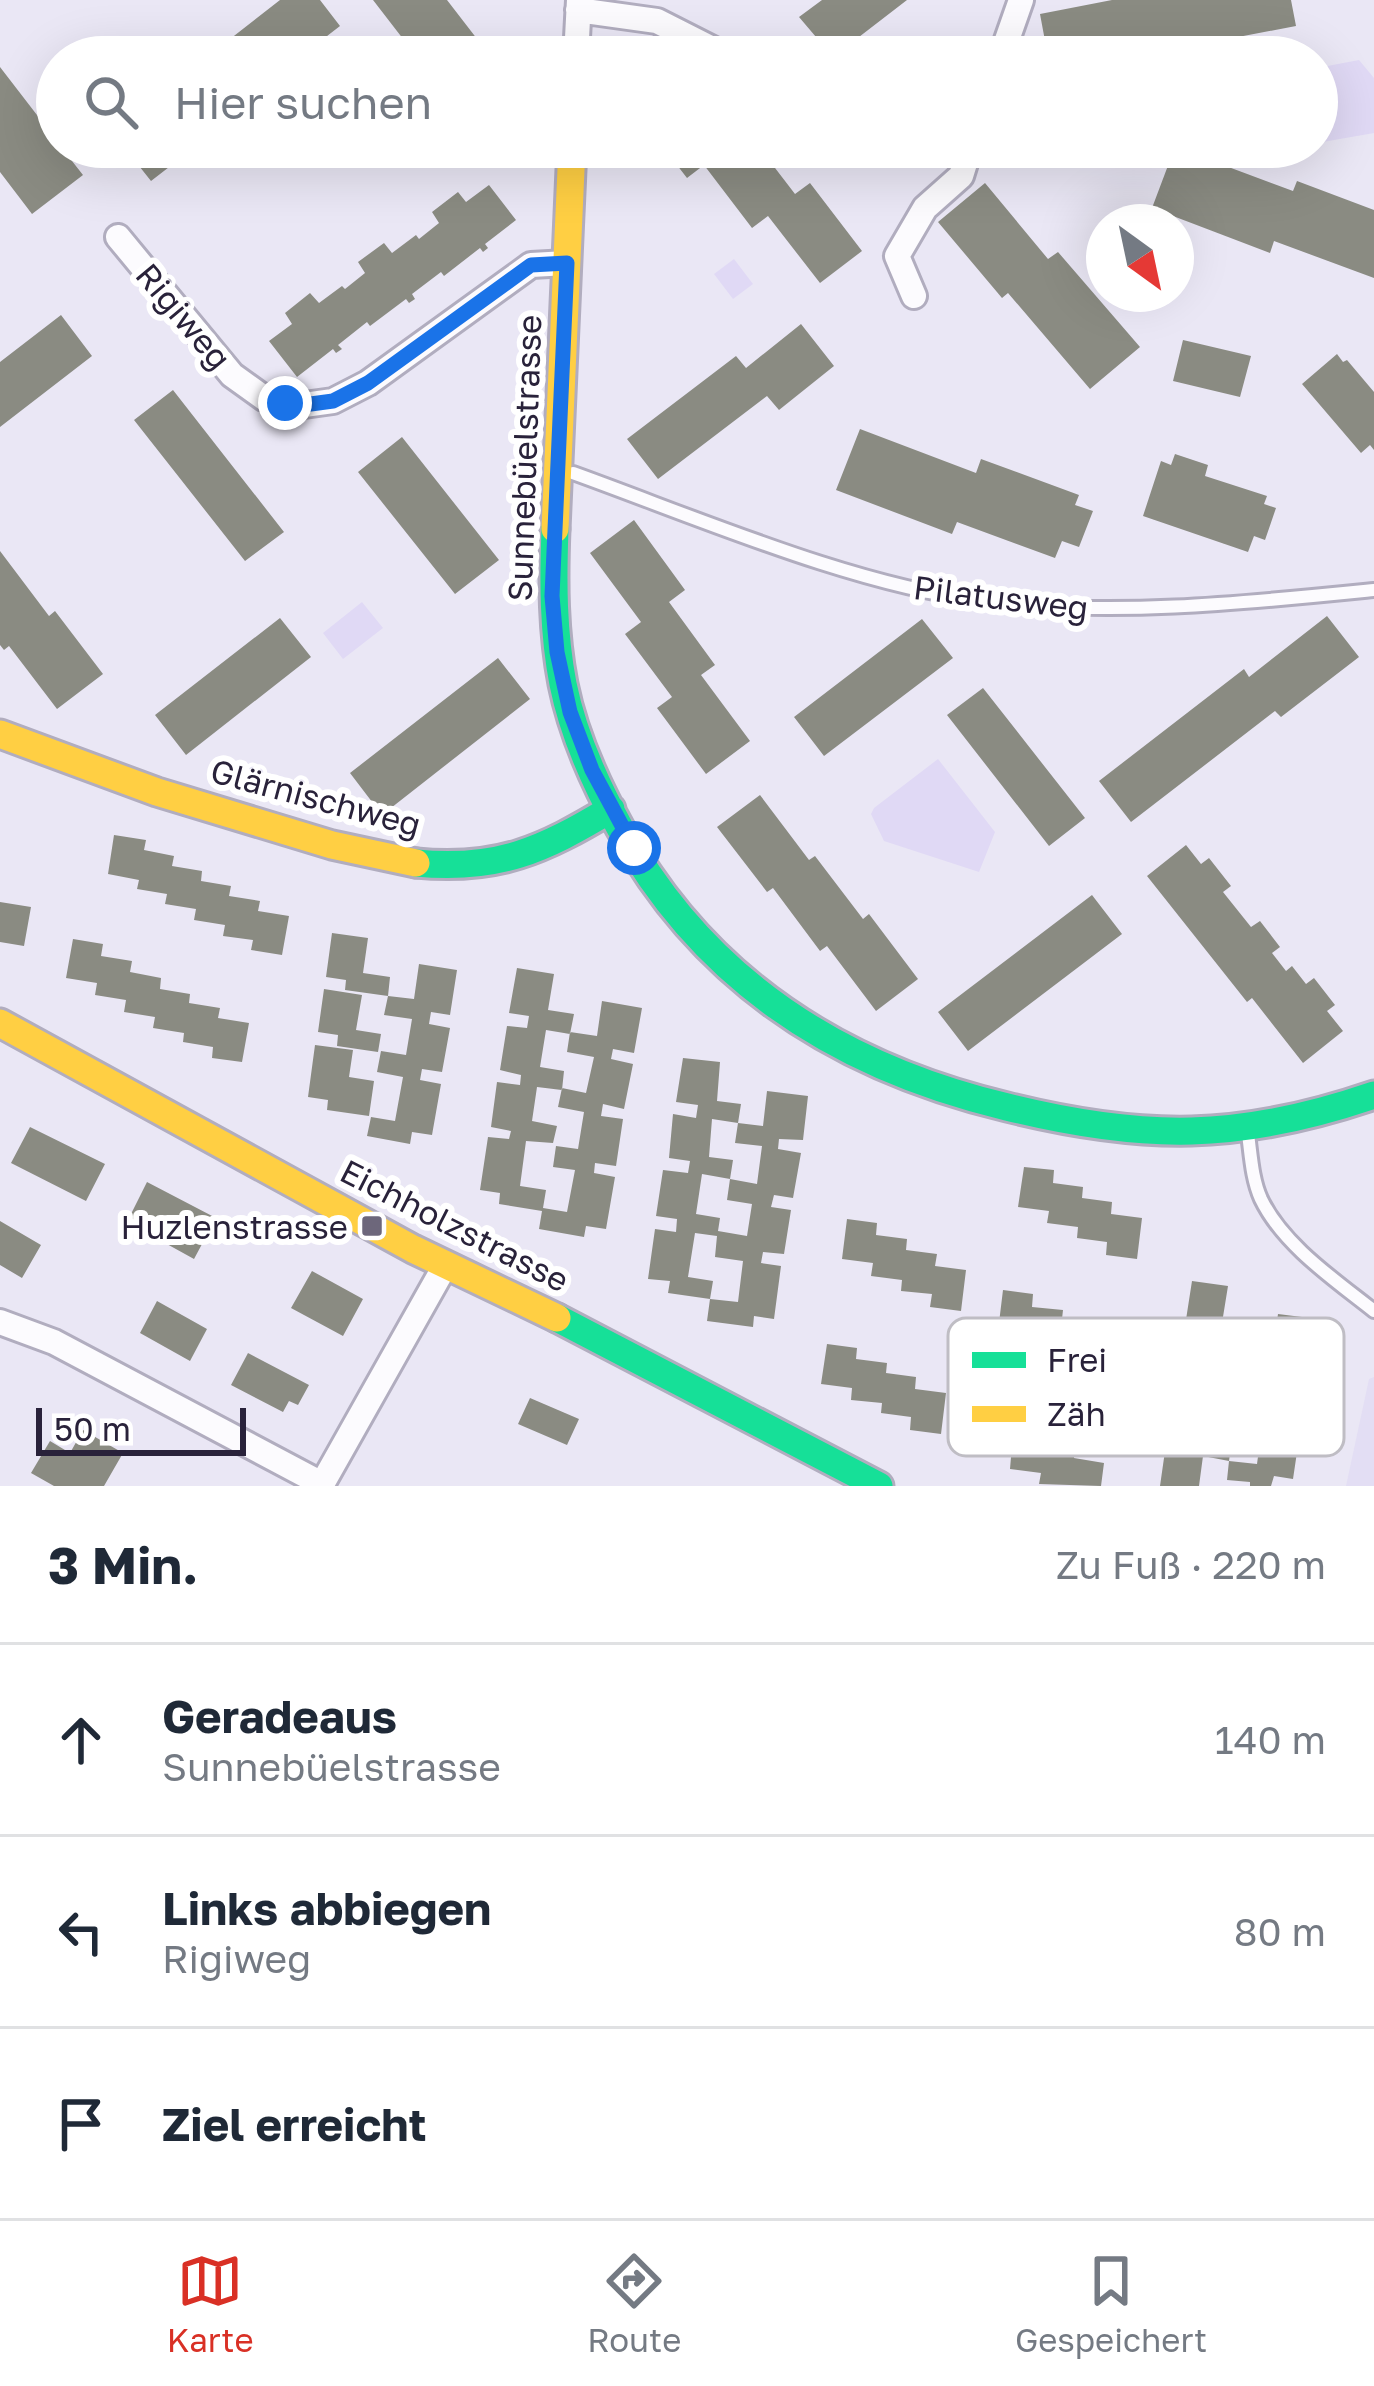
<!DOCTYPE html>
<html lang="de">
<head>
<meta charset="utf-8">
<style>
	:root { --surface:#fff; --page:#f6f6f7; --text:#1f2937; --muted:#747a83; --line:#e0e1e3; --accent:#d93025 }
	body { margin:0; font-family:"Golos Text",sans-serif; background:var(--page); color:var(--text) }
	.compass { position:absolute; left:1086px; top:204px; width:108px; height:108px; border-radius:50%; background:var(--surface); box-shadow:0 12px 48px #0002; rotate:147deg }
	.scale { position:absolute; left:36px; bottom:30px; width:210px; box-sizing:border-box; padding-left:12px; border:6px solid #29223a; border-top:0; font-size:33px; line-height:42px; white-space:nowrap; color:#29223a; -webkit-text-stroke:9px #fff; paint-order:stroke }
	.stop { position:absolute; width:36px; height:36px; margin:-27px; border:9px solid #1a73e8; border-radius:50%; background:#fff }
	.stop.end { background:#1a73e8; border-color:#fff; box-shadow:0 3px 12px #0008 }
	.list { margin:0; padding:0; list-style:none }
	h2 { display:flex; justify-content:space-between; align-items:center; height:156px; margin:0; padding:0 48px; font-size:51px }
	h2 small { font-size:39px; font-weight:400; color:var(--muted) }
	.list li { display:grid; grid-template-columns:78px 1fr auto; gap:36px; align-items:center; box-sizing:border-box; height:192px; padding:0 48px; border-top:3px solid var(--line) }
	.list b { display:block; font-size:45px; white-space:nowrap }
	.list p { margin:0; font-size:39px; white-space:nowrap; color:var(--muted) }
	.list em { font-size:39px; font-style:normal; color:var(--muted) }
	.icon { flex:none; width:66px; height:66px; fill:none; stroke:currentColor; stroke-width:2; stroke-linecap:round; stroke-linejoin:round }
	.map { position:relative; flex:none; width:1374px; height:1486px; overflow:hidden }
	.search { position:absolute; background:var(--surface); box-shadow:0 12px 48px #0002; left:36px; right:36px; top:36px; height:132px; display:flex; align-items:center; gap:30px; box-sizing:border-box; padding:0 42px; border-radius:66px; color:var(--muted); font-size:45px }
	.sheet { height:732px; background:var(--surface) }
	nav { display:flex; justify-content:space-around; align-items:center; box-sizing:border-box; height:168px; border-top:3px solid var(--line); background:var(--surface); font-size:33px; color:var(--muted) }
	nav a { display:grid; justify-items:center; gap:6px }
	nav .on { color:var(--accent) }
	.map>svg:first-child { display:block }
	.built { fill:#e3def4 }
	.green { fill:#e0d9f5 }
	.building { fill:#8a8b82; fill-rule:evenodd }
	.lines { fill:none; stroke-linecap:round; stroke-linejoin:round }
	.lane-casing { stroke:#b1adbf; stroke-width:18 }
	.street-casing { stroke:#b1adbf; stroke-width:30 }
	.fast-casing { stroke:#b1adbf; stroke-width:33 }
	.slow-casing { stroke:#b1adbf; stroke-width:33 }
	.lane { stroke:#fcfbfe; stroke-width:12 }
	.street { stroke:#fcfbfe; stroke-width:24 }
	.fast { stroke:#16e098; stroke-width:27 }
	.slow { stroke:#ffcf43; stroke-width:27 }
	.route { stroke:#1a73e8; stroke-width:15 }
	.poi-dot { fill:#6d677b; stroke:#fff; stroke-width:4.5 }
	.labels { text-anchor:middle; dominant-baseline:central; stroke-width:12; stroke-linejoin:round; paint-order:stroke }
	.street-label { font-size:33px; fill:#29223a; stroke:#fff }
	.poi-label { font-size:33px; fill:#29223a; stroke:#fff; text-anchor:end }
	.key { fill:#fff; stroke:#bfbdc4; stroke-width:3 }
	.key-label { font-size:33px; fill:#29223a }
</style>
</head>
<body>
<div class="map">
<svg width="1374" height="1486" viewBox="0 0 1374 1486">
	<rect width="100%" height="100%" fill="#eae7f5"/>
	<path class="built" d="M1374 1377V1486H1346L1369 1379Z"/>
	<path class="green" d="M1359 60 1374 78V133L1317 143V68Z
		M734 259 753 284 733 299 714 274Z
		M362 602 383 628 343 659 323 633Z
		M938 759 995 832 979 872 884 841 871 814 874 808Z"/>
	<path class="building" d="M280 0H320L340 26 300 57H207Z
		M373 0H447L491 57H417Z
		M822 0H907L833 57 799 17Z
		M1112 0H1291L1296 26 1134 57H1048L1040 14Z
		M0 67 57 141V147H61L83 175 32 214 0 172Z
		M124 147H195L151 181Z
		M663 147H759L795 194 810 183 862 251 820 283 768 216 752 228 704 165 687 178Z
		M1103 147H1138L1139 155 1106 162Z
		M1175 147 1293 191 1297 181 1374 210V278L1274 241 1270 253 1152 208Z
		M985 183 1048 259 1058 252 1140 347 1090 389 1008 293 1002 298 938 222Z
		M489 185 516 220 485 244 488 248 483 252 480 248 444 276 441 272 412 294 415 299 409 303 406 299 370 326 367 322 338 345 342 349 336 353 333 349 297 377 269 341 292 324 285 313 310 293 319 303 342 286 345 289 365 273 358 262 384 243 392 253 416 235 419 239 439 223 432 212 458 192 466 202Z
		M61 315 92 356 0 427V362Z
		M801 324 834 366 779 410 767 396 658 479 627 439 736 356 746 368Z
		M1183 340 1251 356 1240 397 1173 381Z
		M1337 354 1343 362 1347 360 1374 392V450L1370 445 1361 453 1302 384Z
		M173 390 284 532 245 561 134 420Z
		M860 429 976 473 981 459 1079 495 1075 505 1093 511 1079 547 1062 541 1055 558 957 522 952 534 836 490Z
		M402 437 499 560 455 594 358 472Z
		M1175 454 1208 465 1205 476 1267 496 1264 504 1276 508 1265 540 1254 536 1248 552 1143 516 1161 461 1171 465Z
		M634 520 685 590 669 602 715 665 701 675 750 741 706 774 657 708 672 697 625 634 641 622 590 553Z
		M0 551 49 616 55 611 103 674 57 709 9 646 4 650 0 645Z
		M1327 616 1359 657 1281 717 1275 711 1131 822 1099 781 1244 669 1249 677Z
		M280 618 311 657 186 755 155 715Z
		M922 619 953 658 824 756 794 717Z
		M498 658 530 699 382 815 350 773Z
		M983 688 1085 818 1049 846 947 715Z
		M760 795 809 860 815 856 863 919 869 914 918 979 876 1011 827 946 820 951 773 888 767 892 717 827Z
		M114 835 146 840 144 850 174 856 172 866 202 871 201 881 231 886 229 896 260 901 258 911 289 916 282 955 251 950 253 940 223 936 225 925 194 920 196 909 165 904 167 894 137 889 139 880 108 874Z
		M1186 845 1201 864 1209 858 1231 886 1223 892 1251 927 1260 921 1280 947 1272 953 1286 971 1292 966 1306 984 1314 978 1335 1005 1327 1011 1343 1031 1303 1063 1252 998 1247 1002 1147 876Z
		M1092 895 1122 934 968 1051 938 1012Z
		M0 902 31 907 24 946 0 942Z
		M332 933 368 938 363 973 390 977 388 996 345 990 346 980 326 977Z
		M73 939 103 944 101 956 132 961 130 972 161 978 160 989 190 994 189 1003 220 1008 218 1018 249 1023 242 1062 212 1058 213 1047 183 1042 184 1033 153 1028 155 1017 124 1012 126 1000 95 995 97 983 66 978Z
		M419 964 457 970 450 1015 431 1012 429 1024 450 1028 442 1072 422 1069 420 1080 441 1084 432 1135 412 1132 410 1144 367 1136 371 1117 395 1121 403 1077 377 1072 381 1051 406 1055 412 1019 384 1015 388 996 414 999Z
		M517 968 554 974 548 1010 574 1014 570 1034 546 1030 540 1067 564 1071 562 1090 537 1087 532 1121 557 1126 553 1143 526 1141 520 1186 546 1190 543 1208 567 1212 575 1170 553 1167 556 1146 578 1149 584 1112 558 1107 562 1088 586 1093 594 1057 567 1052 570 1032 597 1036 602 1001 642 1008 634 1053 613 1049 611 1059 633 1064 624 1109 603 1104 601 1116 623 1119 616 1166 595 1163 594 1173 615 1177 606 1229 586 1226 584 1237 539 1229 542 1211 499 1204 500 1193 480 1190 488 1137 509 1139 511 1131 491 1127 497 1082 520 1085 521 1075 500 1070 507 1026 527 1028 529 1016 509 1013Z
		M324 989 362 995 356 1030 381 1034 378 1052 337 1046 338 1035 318 1032Z
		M315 1045 353 1050 349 1077 374 1081 369 1116 327 1110 328 1100 308 1097Z
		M683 1058 720 1062 717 1101 741 1104 738 1123 712 1119 709 1157 733 1160 730 1179 702 1174 696 1214 720 1218 718 1231 747 1236 752 1204 727 1200 730 1179 757 1184 762 1146 735 1143 738 1123 763 1126 767 1091 808 1096 803 1140 779 1139 778 1149 801 1153 793 1198 774 1195 771 1207 791 1210 784 1254 763 1252 761 1263 781 1266 774 1319 754 1316 753 1327 707 1321 710 1299 738 1302 743 1261 715 1257 717 1236 695 1233 688 1277 713 1281 710 1299 668 1293 670 1281 648 1279 655 1229 676 1232 677 1219 656 1216 663 1170 688 1173 690 1161 669 1158 673 1114 696 1118 698 1105 676 1102Z
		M30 1127 105 1164 86 1201 11 1163Z
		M1024 1167 1054 1170 1053 1183 1083 1187 1082 1198 1112 1202 1111 1214 1142 1218 1137 1259 1106 1255 1107 1242 1077 1238 1078 1227 1047 1223 1049 1211 1018 1207Z
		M147 1182 216 1218 194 1259 127 1222Z
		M847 1219 877 1223 876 1235 907 1239 906 1250 937 1254 935 1266 966 1270 961 1311 930 1307 932 1294 901 1291 902 1280 871 1276 873 1263 842 1259Z
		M0 1221 41 1245 22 1278 0 1265Z
		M312 1271 363 1299 343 1336 291 1308Z
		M1192 1281 1228 1286 1222 1323 1249 1327 1246 1346 1221 1342 1216 1379 1241 1382 1238 1402 1264 1406 1270 1369 1243 1367 1246 1346 1273 1349 1278 1314 1318 1319 1312 1366 1291 1363 1288 1373 1309 1376 1301 1422 1281 1419 1279 1430 1300 1432 1293 1479 1274 1476 1271 1486H1250V1482L1227 1480 1229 1461 1203 1456 1199 1486H1160L1165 1451 1186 1454 1188 1441 1166 1438 1173 1393 1194 1396 1195 1386 1176 1383 1183 1337 1203 1340 1205 1329 1185 1326ZM1211 1399 1238 1402 1234 1422 1262 1427 1257 1464 1229 1461 1232 1439 1205 1435Z
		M1003 1290 1033 1294 1032 1307 1063 1310 1062 1319 1092 1323 1091 1337 1121 1341 1116 1381 1085 1377 1087 1363 1057 1359 1058 1351 1027 1347 1029 1334 998 1331Z
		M157 1301 207 1329 190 1361 140 1333Z
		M827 1344 857 1348 856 1359 887 1363 886 1373 916 1377 915 1389 946 1393 941 1434 910 1430 911 1417 881 1413 882 1403 851 1400 852 1388 821 1384Z
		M248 1353 309 1385 298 1405 289 1401 283 1412 231 1385Z
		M530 1398 579 1419 567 1445 518 1424Z
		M986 1413 1017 1417 1015 1428 1046 1432 1044 1444 1075 1448 1074 1458 1104 1463 1101 1486 1039 1484 1041 1473 1010 1469 1011 1457 981 1453Z
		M83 1430 123 1453 104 1486H54L31 1473 50 1441 70 1453Z"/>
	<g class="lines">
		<defs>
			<path id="lane" d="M573 473C698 518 852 585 982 601 1112 617 1245 603 1374 590
				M1248 1134C1251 1156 1252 1179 1261 1199 1283 1245 1335 1280 1374 1311"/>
			<path id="street" d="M578 10 657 21 728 57
				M576 57 579 0
				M1001 57 1021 0
				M118 237 232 375 264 398 297 406 333 401 368 383 531 265 567 263
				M914 296 897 256 925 208 961 176 970 147
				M0 1322 54 1342 322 1484
				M321 1486 446 1264"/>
			<path id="fast" d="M555 529C553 582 553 632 563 684 573 734 595 783 620 828 704 981 839 1067 1007 1107 1144 1141 1240 1141 1374 1095
				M416 863C498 871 543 850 611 809
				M557 1318 879 1486"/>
			<path id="slow" d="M555 529 572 147
				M0 734 157 792 332 845 416 863
				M0 1023 413 1249 557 1318"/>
		</defs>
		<use href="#lane" class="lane-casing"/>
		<use href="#street" class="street-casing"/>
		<use href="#fast" class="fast-casing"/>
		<use href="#slow" class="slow-casing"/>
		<use href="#lane" class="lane"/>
		<use href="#street" class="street"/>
		<use href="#fast" class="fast"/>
		<use href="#slow" class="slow"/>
	</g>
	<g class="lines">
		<path class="route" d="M285 403 296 406 333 401 368 383 531 265 567 263 552 596 557 652 570 712 592 770 634 848"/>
	</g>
	<rect class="poi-dot" x="360" y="1214" width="24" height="24" rx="6"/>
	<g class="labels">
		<g class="street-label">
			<text transform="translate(184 316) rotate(50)">Rigiweg</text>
			<text transform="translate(524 458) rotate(-88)">Sunnebüelstrasse</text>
			<text transform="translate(1001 597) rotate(7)">Pilatusweg</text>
			<text transform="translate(316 797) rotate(15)">Glärnischweg</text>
			<text transform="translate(455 1225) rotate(27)">Eichholzstrasse</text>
		</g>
		<g class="poi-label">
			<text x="348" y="1226">Huzlenstrasse</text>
		</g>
	</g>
	<rect x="948" y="1318" width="396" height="138" rx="18" class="key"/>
	<rect x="972" y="1352" width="54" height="16" fill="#16e098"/>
	<rect x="972" y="1406" width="54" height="16" fill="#ffcf43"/>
	<g class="key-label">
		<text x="1047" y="1372">Frei</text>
		<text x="1047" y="1426">Zäh</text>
	</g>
</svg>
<svg class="compass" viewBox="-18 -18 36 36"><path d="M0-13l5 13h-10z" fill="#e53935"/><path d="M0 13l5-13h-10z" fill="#747a83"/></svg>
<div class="scale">50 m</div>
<div class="stop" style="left:634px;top:848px"></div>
<div class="stop end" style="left:285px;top:403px"></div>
<div class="search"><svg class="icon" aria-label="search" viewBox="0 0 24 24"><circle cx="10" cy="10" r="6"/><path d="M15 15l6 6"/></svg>Hier suchen</div>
</div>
<section class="sheet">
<h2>3 Min.<small>Zu Fuß · 220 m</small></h2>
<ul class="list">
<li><svg class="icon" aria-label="ahead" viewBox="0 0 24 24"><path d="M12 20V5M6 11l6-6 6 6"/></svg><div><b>Geradeaus</b><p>Sunnebüelstrasse</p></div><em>140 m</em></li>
<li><svg class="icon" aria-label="left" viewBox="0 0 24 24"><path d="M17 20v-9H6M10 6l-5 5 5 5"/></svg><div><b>Links abbiegen</b><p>Rigiweg</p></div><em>80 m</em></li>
<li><svg class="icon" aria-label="arrive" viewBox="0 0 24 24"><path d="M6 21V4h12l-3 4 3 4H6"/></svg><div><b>Ziel erreicht</b></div></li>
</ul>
</section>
<nav>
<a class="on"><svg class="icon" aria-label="map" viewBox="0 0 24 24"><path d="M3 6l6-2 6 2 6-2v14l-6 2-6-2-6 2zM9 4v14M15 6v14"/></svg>Karte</a>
<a><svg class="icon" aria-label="directions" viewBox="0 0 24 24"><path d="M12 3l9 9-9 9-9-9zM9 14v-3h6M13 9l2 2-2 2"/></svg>Route</a>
<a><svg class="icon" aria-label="saved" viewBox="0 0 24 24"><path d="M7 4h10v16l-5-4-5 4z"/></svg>Gespeichert</a>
</nav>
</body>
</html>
